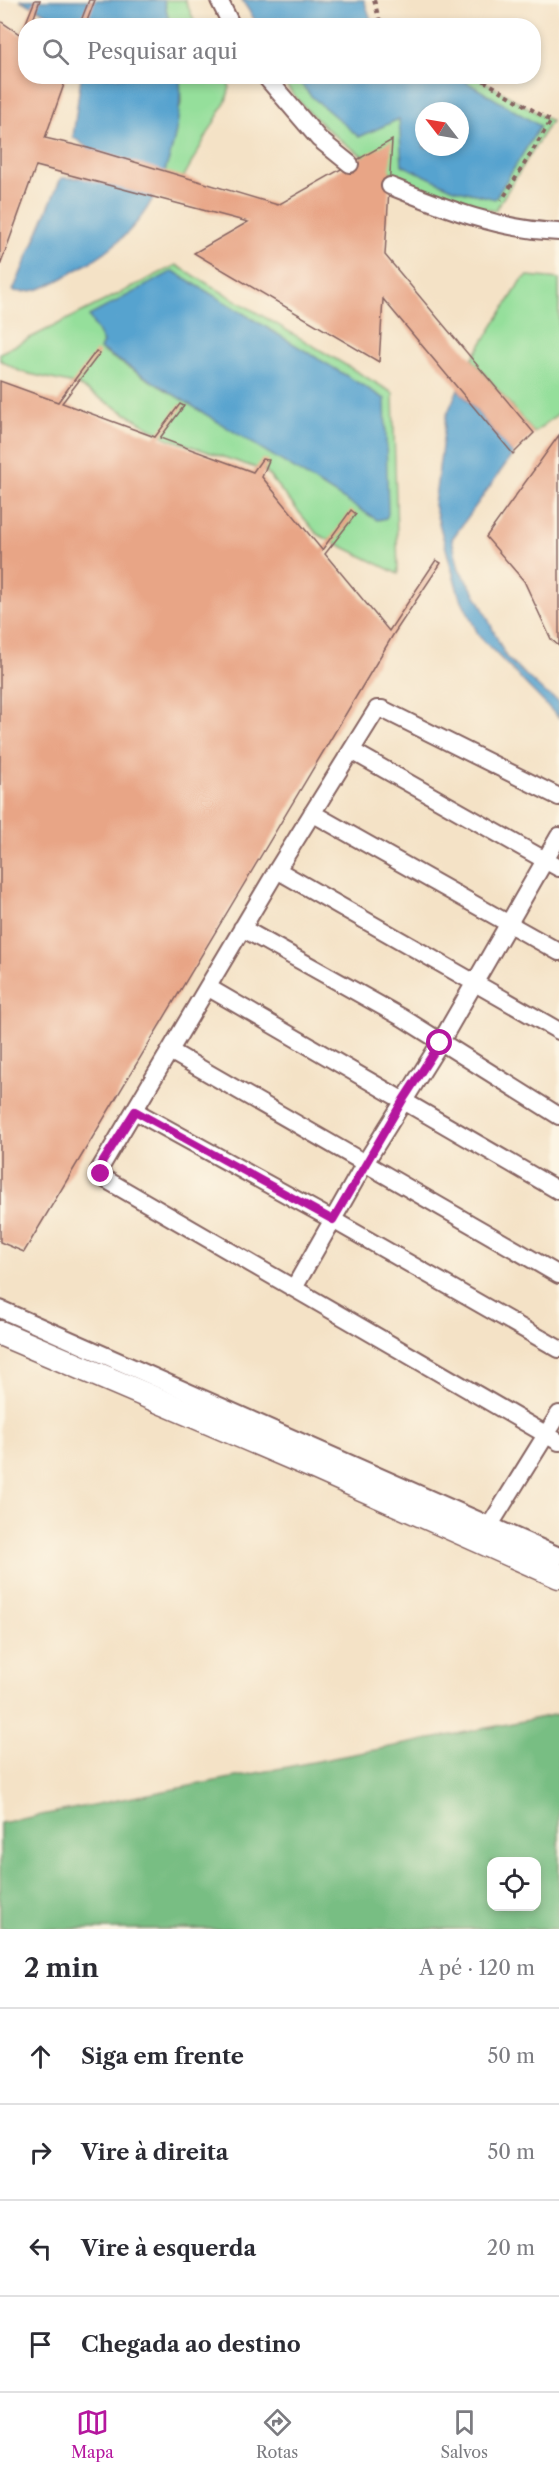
<!DOCTYPE html>
<html lang="pt">
<head>
<meta charset="utf-8">
<style>
	:root { --surface:#fff; --page:#f2f2f3; --text:#2b2b33; --muted:#7c7c81; --line:#e1e1e2; --accent:#b5179e }
	body { margin:0; font-family:"Libre Caslon Text",serif; background:var(--page); color:var(--text) }
	.controls { position:absolute; right:18px; bottom:18px; display:grid; overflow:hidden; border-radius:12px; box-shadow:0 3px 9px #0003 }
	.controls button { width:54px; height:54px; display:grid; place-items:center; padding:0; border:0; border-bottom:2px solid var(--line); background:var(--surface); color:var(--text); font:30px sans-serif }
	.compass { position:absolute; left:415px; top:102px; width:54px; height:54px; border-radius:50%; background:var(--surface); box-shadow:0 3px 9px #0003; rotate:301deg }
	.stop { position:absolute; width:18px; height:18px; margin:-14px; border:4px solid #b5179e; border-radius:50%; background:#fff }
	.stop.end { background:#b5179e; border-color:#fff; box-shadow:0 2px 6px #0008 }
	.list { margin:0; padding:0; list-style:none }
	h2 { display:flex; justify-content:space-between; align-items:center; height:78px; margin:0; padding:0 24px; font-size:26px }
	h2 small { font-size:20px; font-weight:400; color:var(--muted) }
	.list li { display:grid; grid-template-columns:39px 1fr auto; gap:18px; align-items:center; box-sizing:border-box; height:96px; padding:0 24px; border-top:2px solid var(--line) }
	.list b { display:block; font-size:22px; white-space:nowrap }
	.list em { font-size:20px; font-style:normal; color:var(--muted) }
	.icon { flex:none; width:33px; height:33px; fill:none; stroke:currentColor; stroke-width:2; stroke-linecap:round; stroke-linejoin:round }
	.map { position:relative; flex:none; width:559px; height:1929px; overflow:hidden }
	.search { position:absolute; background:var(--surface); box-shadow:0 3px 9px #0003; left:18px; right:18px; top:18px; height:66px; display:flex; align-items:center; gap:15px; box-sizing:border-box; padding:0 21px; border-radius:24px; color:var(--muted); font-size:22px }
	.sheet { height:462px; background:var(--surface) }
	nav { display:flex; justify-content:space-around; align-items:center; box-sizing:border-box; height:84px; border-top:2px solid var(--line); background:var(--surface); font-size:16px; color:var(--muted) }
	nav a { display:grid; justify-items:center; gap:3px }
	nav .on { color:var(--accent) }
	.map>svg:first-child { display:block }
	.green { fill:#95df9b; stroke:#707f63; stroke-width:1.5; fill-rule:evenodd }
	.forest { fill:#78be83; stroke:#616e57; stroke-width:1.5; fill-rule:evenodd }
	.water { fill:#57a3cf; stroke:#50617d; stroke-width:1.5; fill-rule:evenodd }
	.building { fill:#e8a586 }
	.lines { fill:none; stroke-linecap:round; stroke-linejoin:round }
	.service-casing { stroke:#866361; stroke-width:20 }
	.pedestrian-casing { stroke:#866361; stroke-width:27 }
	.path { stroke:#866361; stroke-width:4; stroke-dasharray:4.5 4.5; stroke-linecap:butt }
	.service { stroke:#fff; stroke-width:16 }
	.pedestrian { stroke:#fff; stroke-width:24 }
	.route { stroke:#b5179e; stroke-width:8 }
</style>
</head>
<body>
<div class="map">
<svg width="559" height="1929" viewBox="0 0 559 1929">
	<rect width="100%" height="100%" fill="#fcf5e5"/>
	<filter id="ink" filterUnits="userSpaceOnUse"><feTurbulence type="fractalNoise" baseFrequency=".0167" numOctaves="2"/><feDisplacementMap in="SourceGraphic" scale="12" xChannelSelector="R" yChannelSelector="G"/><feConvolveMatrix kernelMatrix="1 2 1 2 8 2 1 2 1" color-interpolation-filters="sRGB"/></filter>
	<filter id="wash" filterUnits="userSpaceOnUse"><feTurbulence type="fractalNoise" baseFrequency=".008" numOctaves="4" result="noise"/><feDisplacementMap in="SourceGraphic" scale="24" xChannelSelector="R" yChannelSelector="G"/><feGaussianBlur stdDeviation="1.35" result="paint"/><feColorMatrix in="noise" values="0 0 0 0 0 0 0 0 0 0 0 0 0 0 0 0 0 1.4 0 .05"/><feComposite in="paint" operator="in"/></filter>
	<g filter="url(#wash)">
		<rect width="100%" height="100%" fill="#f4e2c6"/>
		<path class="green" d="M164 0H185L196 25H170Z
			M180 77H224L230 87 226 101 183 178 163 172 181 103Z
			M280 77H476L551 121 495 211C410 190 331 149 280 77ZM424 111H460V147H424Z
			M176 265 393 393 398 574 317 534 265 471 167 438 78 385 21 372 0 360V353ZM89 316 381 520 103 352 100 349 103 342Z
			M528 276 559 279V413L534 433 472 359 522 280Z"/>
		<path class="forest" d="M559 1714V1929H0V1823ZM492 1862H536V1906H492Z"/>
		<path class="water" d="M20 0H164L170 25H70Z
			M242 0H364L373 25H258Z
			M81 77H180C183 125 165 195 129 231 113 248 93 261 73 272 54 283 35 295 13 291L61 178H79L88 148 73 137Z
			M295 77H458L540 126 495 199 454 189 402 165 399 119 359 137 311 96ZM424 111H460V147H424Z
			M173 271 385 399 388 514 386 518 377 520 100 349 103 342 89 316Z
			M458 389 513 454 452 539 459 569 479 600 506 657 544 692 559 701V718L479 636 458 592 434 505 446 417Z"/>
		<g id="blocks">
			<path class="building" d="M35 0H40L31 26H26V76H67L45 138 88 148 278 205 392 140 385 255 534 433 513 454 383 299 379 362 194 253 248 222 36 166 0 266V21L21 35Z
				M89 0H95L85 26H79Z
				M96 351 100 353 62 403 155 437 180 404 184 406 160 438 253 472 262 459 269 460 262 477 322 550 351 510 356 514 325 554 389 631 436 560 441 563 393 635 24 1252 0 1242V381L58 402Z
				M559 435V646L551 639 524 581 486 537Z"/>
		</g>
	</g>
	<g filter="url(#ink)">
		<use href="#blocks" fill-opacity="0" stroke="#866361" stroke-width="1.5"/>
		<g class="lines">
			<defs>
				<path id="service" d="M219 0 232 26
					M265 76 319 139 350 164
					M390 186C445 208 499 230 559 232
					M352 751 559 868
					M559 797 382 709H377L277 870 99 1170 105 1179 559 1442
					M312 813 559 952
					M277 870 559 1031
					M242 928 403 1018 559 1116
					M209 988 559 1191
					M170 1051 559 1275
					M135 1111 333 1220 559 1349
					M294 1288 365 1163 440 1043 559 836
					M0 1309 559 1556
					M490 1525 559 1414"/>
				<path id="pedestrian" d="M0 1333 312 1466 559 1576"/>
			</defs>
			<use href="#service" class="service-casing"/>
			<use href="#pedestrian" class="pedestrian-casing"/>
			<path class="path" d="M374 0 379 19 390 26
				M476 76 551 121 502 200"/>
			<use href="#service" class="service"/>
			<use href="#pedestrian" class="pedestrian"/>
		</g>
	</g>
	<g class="lines" filter="url(#ink)">
		<path class="route" d="M101 1174 100 1166 135 1111 333 1220 403 1100 440 1043"/>
	</g>
</svg>
<div class="controls">
<button><svg class="icon" aria-label="locate" viewBox="0 0 24 24"><circle cx="12" cy="12" r="6"/><path d="M12 2v4M12 18v4M2 12h4M18 12h4"/></svg></button>
</div>
<svg class="compass" viewBox="-18 -18 36 36"><path d="M0-13l5 13h-10z" fill="#e53935"/><path d="M0 13l5-13h-10z" fill="#7c7c81"/></svg>
<div class="stop" style="left:440px;top:1043px"></div>
<div class="stop end" style="left:101px;top:1174px"></div>
<div class="search"><svg class="icon" aria-label="search" viewBox="0 0 24 24"><circle cx="10" cy="10" r="6"/><path d="M15 15l6 6"/></svg>Pesquisar aqui</div>
</div>
<section class="sheet">
<h2>2 min<small>A pé · 120 m</small></h2>
<ul class="list">
<li><svg class="icon" aria-label="ahead" viewBox="0 0 24 24"><path d="M12 20V5M6 11l6-6 6 6"/></svg><div><b>Siga em frente</b></div><em>50 m</em></li>
<li><svg class="icon" aria-label="right" viewBox="0 0 24 24"><path d="M7 20v-9h11M14 6l5 5-5 5"/></svg><div><b>Vire à direita</b></div><em>50 m</em></li>
<li><svg class="icon" aria-label="left" viewBox="0 0 24 24"><path d="M17 20v-9H6M10 6l-5 5 5 5"/></svg><div><b>Vire à esquerda</b></div><em>20 m</em></li>
<li><svg class="icon" aria-label="arrive" viewBox="0 0 24 24"><path d="M6 21V4h12l-3 4 3 4H6"/></svg><div><b>Chegada ao destino</b></div></li>
</ul>
</section>
<nav>
<a class="on"><svg class="icon" aria-label="map" viewBox="0 0 24 24"><path d="M3 6l6-2 6 2 6-2v14l-6 2-6-2-6 2zM9 4v14M15 6v14"/></svg>Mapa</a>
<a><svg class="icon" aria-label="directions" viewBox="0 0 24 24"><path d="M12 3l9 9-9 9-9-9zM9 14v-3h6M13 9l2 2-2 2"/></svg>Rotas</a>
<a><svg class="icon" aria-label="saved" viewBox="0 0 24 24"><path d="M7 4h10v16l-5-4-5 4z"/></svg>Salvos</a>
</nav>
</body>
</html>
